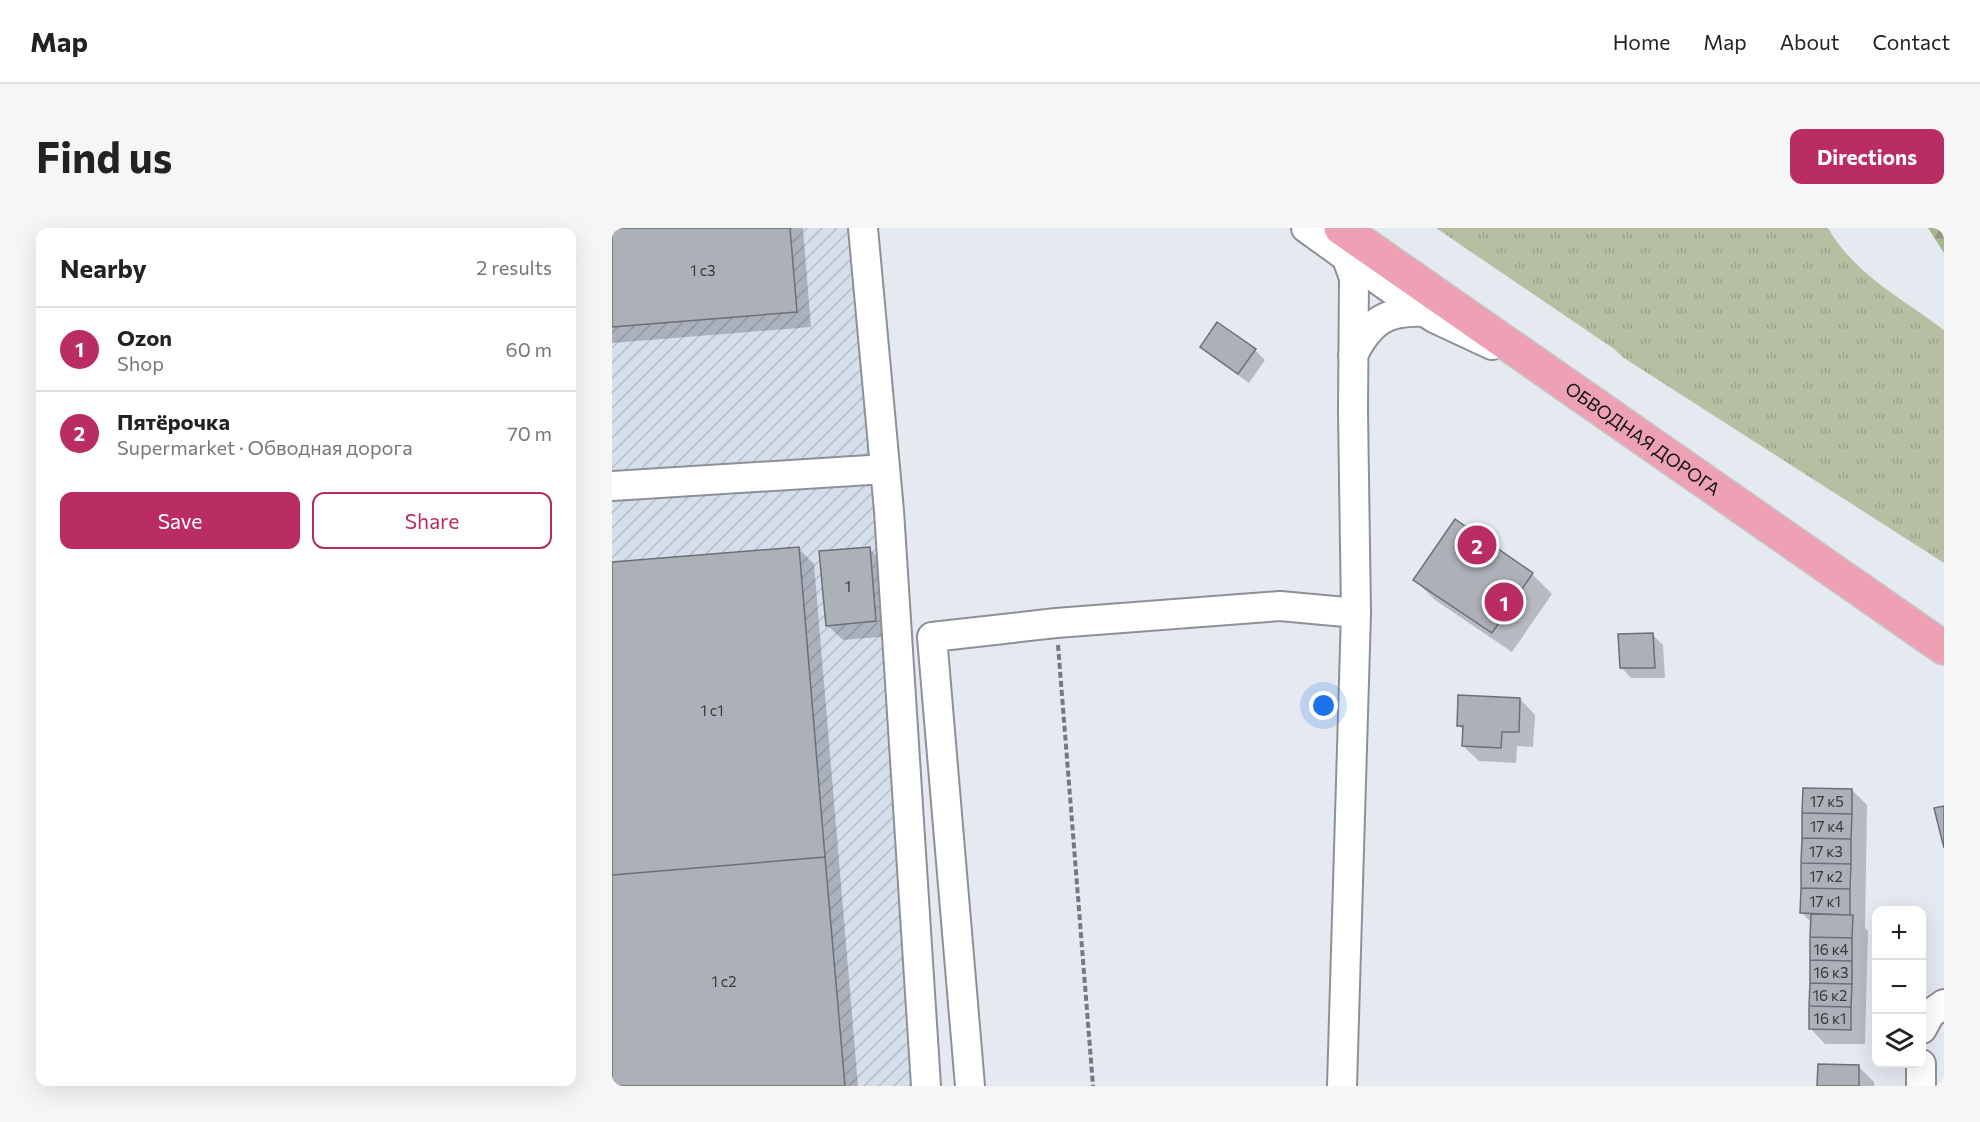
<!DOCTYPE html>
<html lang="en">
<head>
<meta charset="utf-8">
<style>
	:root { --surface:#fff; --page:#f6f6f6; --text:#222; --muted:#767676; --line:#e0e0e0; --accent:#b92d62 }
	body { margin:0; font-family:Commissioner,sans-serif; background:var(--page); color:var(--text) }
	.controls { position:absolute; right:18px; bottom:18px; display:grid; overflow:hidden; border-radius:12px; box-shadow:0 6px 24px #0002 }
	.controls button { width:54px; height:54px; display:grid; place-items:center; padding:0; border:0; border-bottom:2px solid var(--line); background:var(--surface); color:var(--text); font:30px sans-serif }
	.you { position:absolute; left:712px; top:478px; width:21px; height:21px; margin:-15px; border:4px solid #fff; border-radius:50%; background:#1a73e8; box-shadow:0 0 0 9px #1a73e833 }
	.badge { display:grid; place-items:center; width:39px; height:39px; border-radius:50%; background:var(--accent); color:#fff; font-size:20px; font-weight:700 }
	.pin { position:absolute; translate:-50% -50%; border:3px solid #fff; box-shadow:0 2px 6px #0006 }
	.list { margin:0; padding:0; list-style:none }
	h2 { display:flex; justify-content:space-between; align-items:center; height:78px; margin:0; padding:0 24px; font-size:26px }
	h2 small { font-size:20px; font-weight:400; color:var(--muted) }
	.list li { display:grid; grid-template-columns:39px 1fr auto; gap:18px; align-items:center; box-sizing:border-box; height:84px; padding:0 24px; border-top:2px solid var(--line) }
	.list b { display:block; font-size:22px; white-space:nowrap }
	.list p { margin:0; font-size:20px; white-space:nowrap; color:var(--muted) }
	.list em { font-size:20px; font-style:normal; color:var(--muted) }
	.actions { display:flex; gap:12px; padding:18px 24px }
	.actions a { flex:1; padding:14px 0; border:2px solid var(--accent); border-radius:12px; text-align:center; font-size:21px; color:var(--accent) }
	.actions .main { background:var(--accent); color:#fff }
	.icon { flex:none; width:33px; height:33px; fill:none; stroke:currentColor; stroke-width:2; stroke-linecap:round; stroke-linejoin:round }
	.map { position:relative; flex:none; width:1332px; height:858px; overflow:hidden; border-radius:12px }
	header { display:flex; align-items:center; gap:36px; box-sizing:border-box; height:84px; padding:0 30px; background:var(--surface); border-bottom:2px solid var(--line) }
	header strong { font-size:28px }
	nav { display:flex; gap:33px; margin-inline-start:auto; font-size:21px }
	.intro { display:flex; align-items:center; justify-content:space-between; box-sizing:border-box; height:144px; padding:0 36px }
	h1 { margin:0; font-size:42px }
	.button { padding:15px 27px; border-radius:12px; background:var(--accent); color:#fff; font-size:21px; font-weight:700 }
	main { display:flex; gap:36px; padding:0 36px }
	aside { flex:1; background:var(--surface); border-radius:12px; box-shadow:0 6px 24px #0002 }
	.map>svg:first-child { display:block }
	.industrial { fill:url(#industrial-furrows) }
	.grass { fill:url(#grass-tufts) }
	.forest { fill:url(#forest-firs) }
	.shadow { fill:#0003 }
	.building { fill:#acb1b7; stroke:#6c7076; stroke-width:1.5 }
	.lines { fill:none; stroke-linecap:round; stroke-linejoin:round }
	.minor-casing { stroke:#8d9197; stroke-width:32 }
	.major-casing { stroke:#c6c6c7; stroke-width:36 }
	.path { stroke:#76797d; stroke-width:4; stroke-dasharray:6 3; stroke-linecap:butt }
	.minor { stroke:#fff; stroke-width:28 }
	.major { stroke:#eea1b5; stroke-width:33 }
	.labels { text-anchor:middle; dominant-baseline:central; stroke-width:4.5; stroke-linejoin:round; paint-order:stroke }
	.number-label { font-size:15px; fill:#373a3d }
	.street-label { font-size:18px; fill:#101214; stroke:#fff }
</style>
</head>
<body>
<header>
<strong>Map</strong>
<nav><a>Home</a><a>Map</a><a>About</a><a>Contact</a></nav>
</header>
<div class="intro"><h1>Find us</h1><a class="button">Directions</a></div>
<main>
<aside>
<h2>Nearby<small>2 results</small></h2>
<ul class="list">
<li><span class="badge">1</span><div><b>Ozon</b><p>Shop</p></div><em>60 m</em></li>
<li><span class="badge">2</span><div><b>Пятёрочка</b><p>Supermarket · Обводная дорога</p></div><em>70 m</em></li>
</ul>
<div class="actions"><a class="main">Save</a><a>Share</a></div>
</aside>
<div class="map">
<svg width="1332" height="858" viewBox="0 0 1332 858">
	<defs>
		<pattern id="industrial-furrows" width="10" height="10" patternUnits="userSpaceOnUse" patternTransform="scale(1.5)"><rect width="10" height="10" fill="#d5deeb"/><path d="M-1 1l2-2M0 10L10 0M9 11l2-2" fill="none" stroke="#b6bdc9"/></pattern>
		<pattern id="grass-tufts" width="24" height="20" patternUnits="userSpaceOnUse" patternTransform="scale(1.5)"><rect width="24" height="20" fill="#b6bfa1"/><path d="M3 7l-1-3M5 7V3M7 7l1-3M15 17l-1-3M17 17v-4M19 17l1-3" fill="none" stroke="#9ba38a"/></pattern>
		<pattern id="forest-firs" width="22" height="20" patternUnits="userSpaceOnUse" patternTransform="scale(1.5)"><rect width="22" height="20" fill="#a8b391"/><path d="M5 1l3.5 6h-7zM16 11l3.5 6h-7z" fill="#90997c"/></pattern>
	</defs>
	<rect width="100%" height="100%" fill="#e5e9f0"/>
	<path class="industrial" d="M0 0H266L292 286 328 858H0Z"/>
	<path class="grass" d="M824 0H1216C1242 46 1291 71 1332 102V335L1012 130 1002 121Z"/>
	<path class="forest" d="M1316 0H1332V25Z"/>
	<path class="shadow" d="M0 0H191L199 99 0 115Z
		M590 119 643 122 653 132 637 155 600 129Z
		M186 320 202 336 246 858H0V336Z
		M257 320 272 336 279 408 231 412 215 397Z
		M920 346 940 366 900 424 823 372 803 352Z
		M1041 407 1051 417 1053 450H1019L1009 439Z
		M908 471 923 487 921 519 905 518 904 535 867 533 851 518 852 503 846 497Z
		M1240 562 1255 577 1253 700 1256 703 1253 816H1213L1198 800 1200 695 1190 685Z
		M1247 839 1262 854V858H1207Z"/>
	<path class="building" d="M0 0H178L185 84 0 99Z
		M605 94 644 121 626 146 588 119Z
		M843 291 921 345 880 405 801 352Z
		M187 319 213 629 0 647V334Z
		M258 319 264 393 214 398 207 323Z
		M1041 405 1043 440H1008L1006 406Z
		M846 467 908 470 907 504H890L889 520 850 518 851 498H845Z
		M1191 560 1240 561V586L1190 585Z
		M1332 578V620L1322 580Z
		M1190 585 1240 586 1239 611 1190 610Z
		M1190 610 1239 611V636L1189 635Z
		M213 629 233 858H0V647Z
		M1189 635 1239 636 1238 661 1189 660Z
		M1189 660 1238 661V687L1188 685Z
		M1199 686 1241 687 1240 710 1198 709Z
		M1198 709 1240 710V733L1198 732Z
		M1198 732 1240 733V756L1198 755Z
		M1198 755 1240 756 1239 779 1197 778Z
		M1197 778 1239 779V802L1197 801Z
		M1206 836 1247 837V858H1205Z"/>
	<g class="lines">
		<defs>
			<path id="minor" d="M251 0 277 283 314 858
				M694 0 776 59 822 90 880 117
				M741 127C758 93 774 82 813 84
				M0 258 273 241
				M1310 801 1318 786 1332 776
				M1309 836V858
				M358 858 320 409 444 395 668 378 744 385
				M730 858 744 385 741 183 742 50 734 28"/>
			<g id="major">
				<path id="s1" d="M729 0 1332 420"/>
			</g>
		</defs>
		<use href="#minor" class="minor-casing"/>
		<use href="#major" class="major-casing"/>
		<path class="path" d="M446 417 481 858"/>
		<use href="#minor" class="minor"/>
		<use href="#major" class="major"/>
	</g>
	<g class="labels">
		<g class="number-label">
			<text x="91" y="42">1 с3</text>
			<text x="236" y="358">1</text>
			<text x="100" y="482">1 с1</text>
			<text x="1215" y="573">17 к5</text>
			<text x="1215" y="598">17 к4</text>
			<text x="1214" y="623">17 к3</text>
			<text x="1214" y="648">17 к2</text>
			<text x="1213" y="673">17 к1</text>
			<text x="1219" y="721">16 к4</text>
			<text x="1219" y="744">16 к3</text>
			<text x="112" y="753">1 с2</text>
			<text x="1218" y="767">16 к2</text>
			<text x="1218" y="790">16 к1</text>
		</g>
		<g class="street-label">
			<text stroke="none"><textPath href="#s1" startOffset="368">ОБВОДНАЯ ДОРОГА</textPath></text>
		</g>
	</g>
</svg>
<div class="controls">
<button>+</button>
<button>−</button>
<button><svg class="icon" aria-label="layers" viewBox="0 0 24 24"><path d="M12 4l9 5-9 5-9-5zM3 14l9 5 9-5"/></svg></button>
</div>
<div class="you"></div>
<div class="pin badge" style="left:892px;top:374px">1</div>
<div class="pin badge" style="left:865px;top:317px">2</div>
</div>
</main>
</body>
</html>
